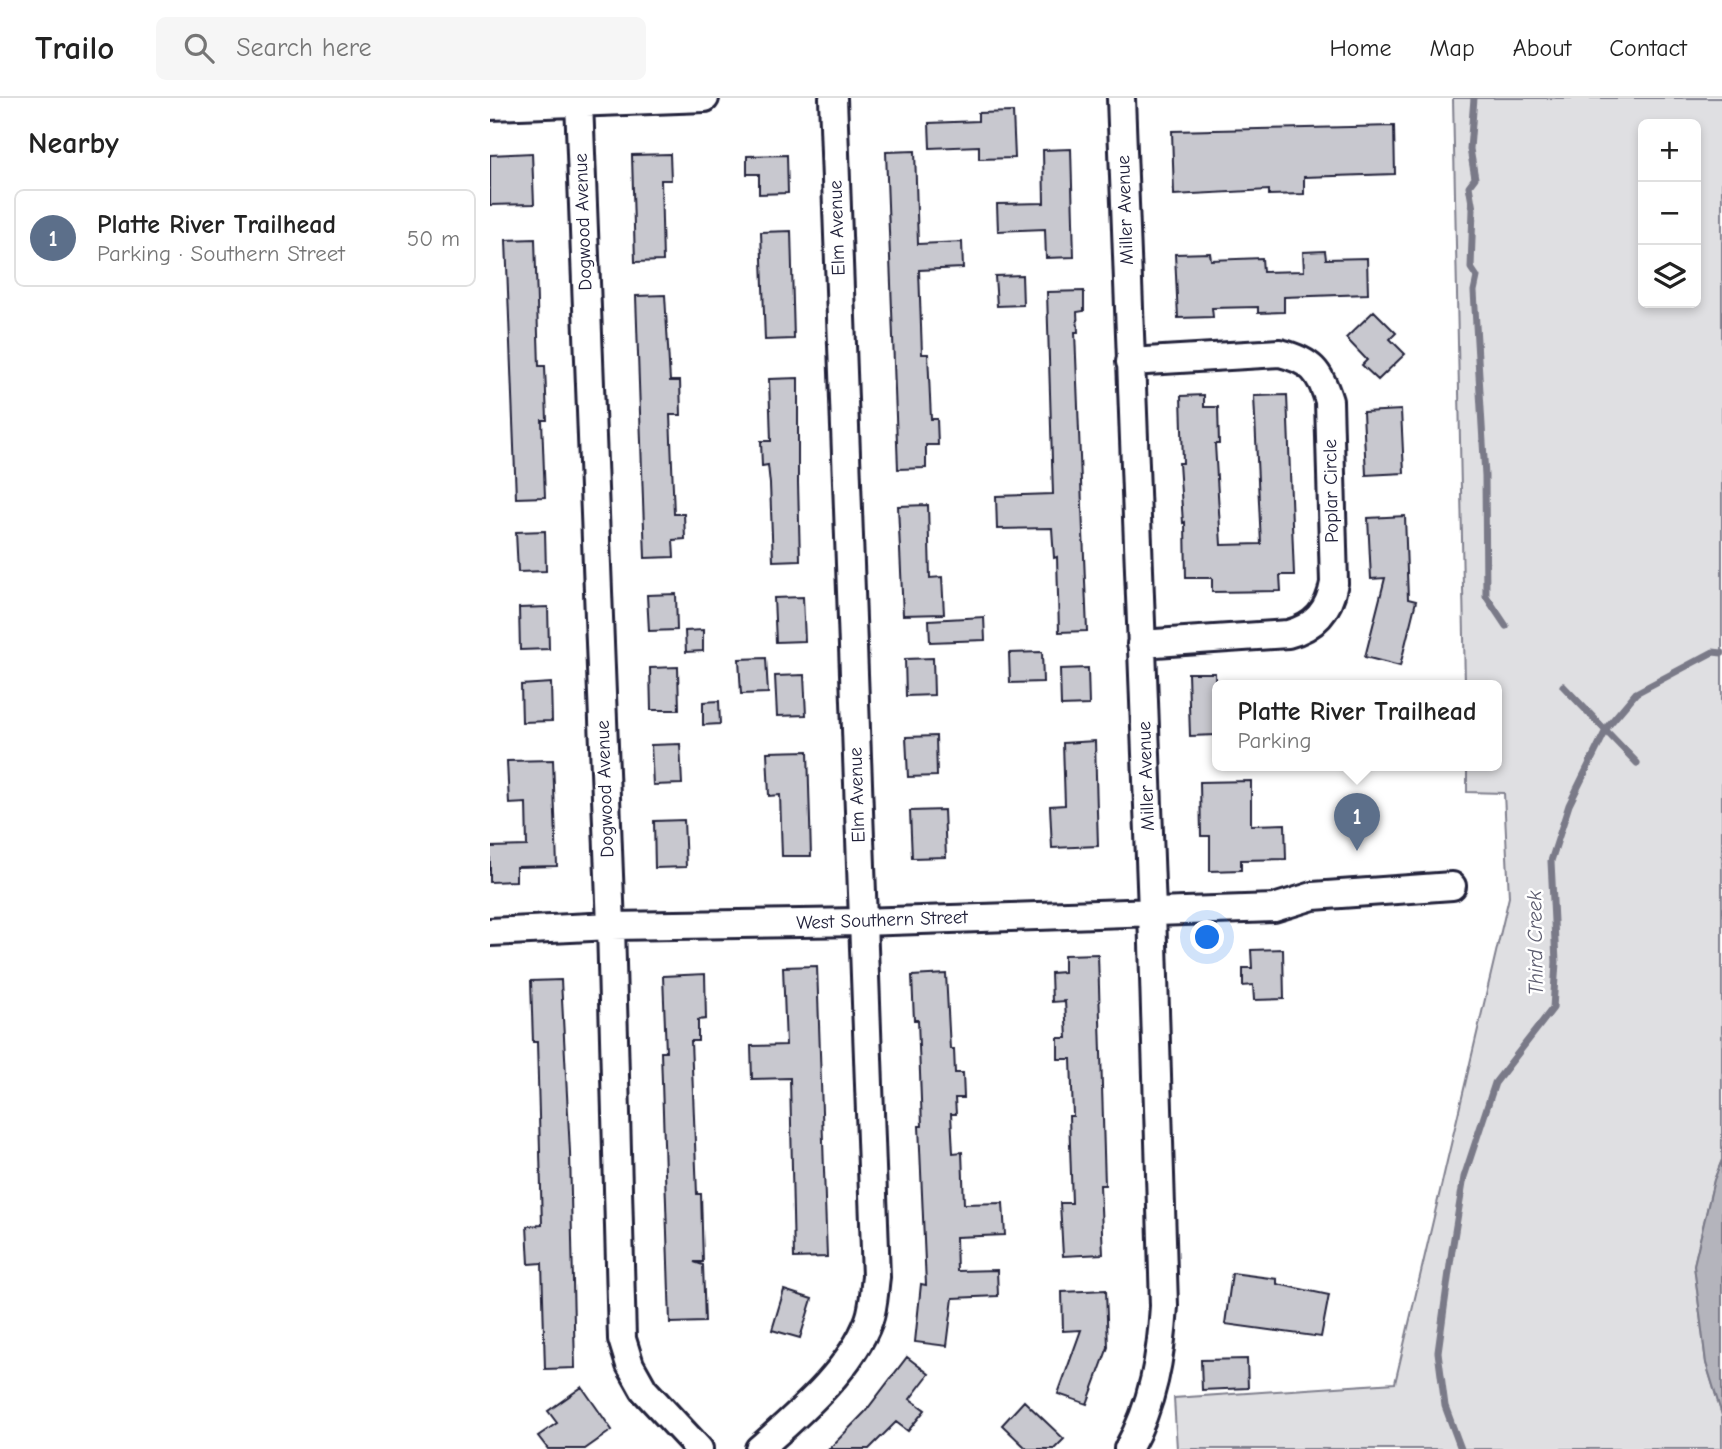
<!DOCTYPE html>
<html lang="en">
<head>
<meta charset="utf-8">
<style>
	:root { --surface:#fff; --page:#f6f6f6; --text:#222; --muted:#767676; --line:#e0e0e0; --accent:#c8321e }
	body { margin:0; font-family:"Comic Neue",sans-serif; background:var(--page); color:var(--text) }
	.controls { position:absolute; right:21px; top:21px; display:grid; overflow:hidden; border-radius:10px; box-shadow:0 4px 10px #0003 }
	.controls button { width:63px; height:63px; display:grid; place-items:center; padding:0; border:0; border-bottom:2px solid var(--line); background:var(--surface); color:var(--text); font:35px sans-serif }
	.you { position:absolute; left:718px; top:840px; width:24px; height:24px; margin:-18px; border:5px solid #fff; border-radius:50%; background:#1a73e8; box-shadow:0 0 0 10px #1a73e833 }
	.badge { display:grid; place-items:center; width:46px; height:46px; border-radius:50%; background:var(--accent); color:#fff; font-size:23px; font-weight:700 }
	.pin { position:absolute; translate:-50% -58px; filter:drop-shadow(0 2px 4px #0008) }
	.pin::after { content:''; position:absolute; top:37px; width:24px; height:21px; background:inherit; clip-path:polygon(0 0,100% 0,50% 100%) }
	.popup { position:absolute; left:722px; top:582px; width:290px; height:91px; box-sizing:border-box; display:grid; place-content:center; border-radius:10px; background:var(--surface); filter:drop-shadow(0 2px 5px #0005); font-size:23px; white-space:nowrap; color:var(--muted) }
	.popup b { font-size:26px; color:var(--text) }
	.popup::after { content:''; position:absolute; left:50%; top:100%; margin-left:-14px; border:14px solid transparent; border-top-color:var(--surface) }
	.list { margin:0; padding:0; list-style:none }
	h2 { display:flex; justify-content:space-between; align-items:center; height:91px; margin:0; padding:0 28px; font-size:30px }
	h2 small { font-size:23px; font-weight:400; color:var(--muted) }
	.list li { display:grid; grid-template-columns:46px 1fr auto; gap:21px; align-items:center; box-sizing:border-box; height:98px; margin:0 14px 14px; padding:0 14px; border:2px solid var(--line); border-radius:10px }
	.list b { display:block; font-size:26px; white-space:nowrap }
	.list p { margin:0; font-size:23px; white-space:nowrap; color:var(--muted) }
	.list em { font-size:23px; font-style:normal; color:var(--muted) }
	.icon { flex:none; width:38px; height:38px; fill:none; stroke:currentColor; stroke-width:2; stroke-linecap:round; stroke-linejoin:round }
	.map { position:relative; flex:none; width:1232px; height:1351px; overflow:hidden }
	header { display:flex; align-items:center; gap:42px; box-sizing:border-box; height:98px; padding:0 35px; background:var(--surface); border-bottom:2px solid var(--line) }
	header strong { font-size:33px }
	nav { display:flex; gap:38px; margin-inline-start:auto; font-size:24px }
	.search { width:490px; height:63px; background:var(--page); display:flex; align-items:center; gap:18px; box-sizing:border-box; padding:0 24px; border-radius:10px; color:var(--muted); font-size:26px }
	main { display:flex }
	aside { flex:1; background:var(--surface) }
	.map>svg:first-child { display:block }
	.green { fill:#dfdfe2; stroke:#80808e; stroke-width:2; fill-rule:evenodd }
	.water { fill:#b4b4bc; stroke:#7a7a88; stroke-width:2 }
	.lines { fill:none; stroke-linecap:round; stroke-linejoin:round }
	.stream { stroke:#7a7a88; stroke-width:7 }
	.building { fill:#c8c8cf; stroke:#22223b; stroke-width:2 }
	.minor-casing { stroke:#22223b; stroke-width:32 }
	.minor { stroke:#fff; stroke-width:26 }
	.labels { text-anchor:middle; dominant-baseline:central; stroke-width:5; stroke-linejoin:round; paint-order:stroke }
	.street-label { font-size:19px; fill:#22223b; stroke:#fff }
	.water-label { font-size:21px; font-style:italic; fill:#5c5c6f; stroke:#fff }
</style>
</head>
<body>
<header>
<strong>Trailo</strong>
<div class="search"><svg class="icon" aria-label="search" viewBox="0 0 24 24"><circle cx="10" cy="10" r="6"/><path d="M15 15l6 6"/></svg>Search here</div>
<nav><a>Home</a><a>Map</a><a>About</a><a>Contact</a></nav>
</header>
<main>
<aside>
<h2>Nearby<small></small></h2>
<ul class="list">
<li><span class="badge" style="background:#5c6f8a">1</span><div><b>Platte River Trailhead</b><p>Parking · Southern Street</p></div><em>50 m</em></li>
</ul>
</aside>
<div class="map">
<svg width="1232" height="1351" viewBox="0 0 1232 1351">
	<rect width="100%" height="100%" fill="#fff"/>
	<filter id="ink" filterUnits="userSpaceOnUse"><feTurbulence type="fractalNoise" baseFrequency=".0143" numOctaves="2"/><feDisplacementMap in="SourceGraphic" scale="14" xChannelSelector="R" yChannelSelector="G"/><feConvolveMatrix kernelMatrix="1 2 1 2 8 2 1 2 1" color-interpolation-filters="sRGB"/></filter>
	<g filter="url(#ink)">
		<path class="green" d="M963 0H1232V1062L1224 1082 1204 1167 1216 1265 1232 1317V1351H687L684 1300 905 1285 1019 799 1014 695 977 694V667H1007V587H975ZM1153 26H1206V205H1153Z"/>
		<path class="water" d="M1232 1062V1317L1216 1265 1204 1167 1224 1082Z"/>
		<g class="lines">
			<path class="stream" d="M984 0 980 51 985 80 979 88 983 111 981 170 987 179 984 193 995 378 996 498 1016 528
				M1073 588 1147 665
				M971 1351 955 1308 948 1254 962 1152 974 1079 1005 985 1063 910 1066 864 1061 763 1079 707 1118 628 1146 595 1223 554 1232 555"/>
		</g>
		<path class="building" d="M523 14 525 60 489 61V48L440 50 439 25 488 23V15Z
			M904 28 905 76 814 79V96L779 97V92L684 97 682 33Z
			M581 51 584 159 556 160 555 131 508 133 507 106 554 105 553 52Z
			M425 53 428 146 472 144 473 170 429 172 432 256H438L441 321H447L448 347H436V370L408 371 396 54Z
			M42 55 44 106 0 107V57Z
			M180 56 181 82H171L173 163 145 164 142 57Z
			M297 57 298 95 269 96V76H257V58Z
			M301 133 304 241 275 242 271 134Z
			M45 141 49 268H55L57 322H52L55 399 26 400 16 142Z
			M835 153 836 161 877 160 878 196 794 199V214L768 215V209L722 210 723 219 688 220 685 156 720 155 721 162 772 160 773 174 814 173 813 154Z
			M532 177 533 207 507 208 505 178Z
			M594 193V213L587 214 588 234H585L597 533 569 534 567 459 564 460 562 430 507 431 506 398 563 396 557 194Z
			M175 197 180 283H190L191 317H180L184 416H194L195 441 183 442 184 459 155 460 146 198Z
			M884 213 906 235 900 241 915 256 888 282 872 267 877 262 856 240Z
			M308 280V385L310 462 283 463 280 386 278 367 272 368 271 343H281L279 281Z
			M714 297V309H728L729 346H725L731 447 771 446 764 298 797 297 804 477H790L791 493 722 494V480H696L695 424 693 425 689 365H693L691 298Z
			M911 312 914 375 876 377 873 314Z
			M438 407 440 480 452 479 454 516 413 517 408 408Z
			M915 418 918 501 926 503 910 568 875 559 895 480 881 481 878 420Z
			M55 433 56 473 28 474 26 434Z
			M186 496 187 532 159 533 157 497Z
			M313 499 315 543 286 544 284 500Z
			M58 509 59 551 30 552 29 510Z
			M494 519 495 542 440 544 439 522Z
			M213 532V553L196 554 195 533Z
			M552 554 553 584 520 585 519 555Z
			M276 560 278 595 251 596 249 561Z
			M443 560 444 597 416 598 415 561Z
			M188 569 189 612H161L160 570Z
			M598 570 599 607 571 608 570 571Z
			M698 575H725L727 637 700 638Z
			M314 577 316 617 287 618 285 578Z
			M61 585 62 623 32 624 31 587Z
			M229 603 230 626 213 627V604Z
			M446 638 447 678 418 679 416 639Z
			M605 643 608 748 562 750 560 708 575 707 573 645Z
			M190 646 192 686 163 687 161 647Z
			M318 653 321 758H292L290 697 279 698 277 654Z
			M63 662 67 768 26 769V783L0 784V749L37 748 36 705 19 706 17 663Z
			M761 683V727L795 726 796 761 751 762V772L720 773V738H711L710 684Z
			M454 712 456 759 422 760 420 713Z
			M194 722 196 769 165 770 164 723Z
			M793 851 794 901 764 902 763 887 753 888V870H762L761 852Z
			M608 856 615 1087H610L613 1156 573 1158 570 1105H582L579 1018H583L581 961H568V940H577L575 903 562 904 561 875 574 874V857Z
			M327 868 337 1159 304 1160 300 980 262 981 261 948 296 947 293 869Z
			M215 876 216 921 208 922V943H201L207 1096H211L213 1164H204L213 1167 215 1224 180 1225 171 954H176L173 878Z
			M456 876 460 951H464L465 975H473L474 1000H465L466 1016H461L463 1055 472 1054 474 1106 513 1105 515 1137 466 1139 467 1173 507 1172 508 1198 463 1200 457 1248 425 1244 431 1186 436 1187 429 1028H432L428 922H424L422 878Z
			M71 882 80 1054 85 1270 55 1271 52 1165 39 1166 37 1128 52 1127 47 944H43L41 883Z
			M742 1175 787 1181V1186L839 1197 831 1239 735 1226Z
			M294 1192 322 1201 310 1240 282 1232Z
			M616 1192 618 1249 597 1306 568 1296 591 1232 573 1233 572 1194Z
			M417 1259 439 1276 420 1301 435 1312 418 1333 406 1324 379 1351H339L375 1314Z
			M757 1261 758 1290 712 1292 711 1262Z
			M92 1289 122 1332 95 1351H58L48 1338 67 1325 58 1313Z
			M534 1303 574 1341 564 1351H537L512 1327Z"/>
		<g class="lines">
			<defs>
				<path id="minor" d="M631 0 662 813 674 1208C671 1258 663 1307 638 1351
					M89 4 121 828 132 1241 140 1267 154 1292 209 1351
					M0 8 215 0
					M640 264 790 255C821 263 830 273 839 303L844 485C839 513 825 529 798 536L651 546
					M0 834 121 828 371 824 784 810 823 798 962 788
					M269 1351C307 1317 361 1272 379 1222 384 1208 384 1193 386 1179L343 0"/>
			</defs>
			<use href="#minor" class="minor-casing"/>
			<use href="#minor" class="minor"/>
		</g>
	</g>
	<g class="labels">
		<g class="street-label">
			<text transform="translate(635 112) rotate(-92)">Miller Avenue</text>
			<text transform="translate(93 124) rotate(-92)">Dogwood Avenue</text>
			<text transform="translate(347 130) rotate(-92)">Elm Avenue</text>
			<text transform="translate(841 393) rotate(-91)">Poplar Circle</text>
			<text transform="translate(656 678) rotate(-92)">Miller Avenue</text>
			<text transform="translate(115 691) rotate(-92)">Dogwood Avenue</text>
			<text transform="translate(367 697) rotate(-92)">Elm Avenue</text>
			<text transform="translate(392 822) rotate(-2)">West Southern Street</text>
		</g>
		<g class="water-label">
			<text transform="translate(1045 845) rotate(-91)">Third Creek</text>
		</g>
	</g>
</svg>
<div class="controls">
<button>+</button>
<button>−</button>
<button><svg class="icon" aria-label="layers" viewBox="0 0 24 24"><path d="M12 4l9 5-9 5-9-5zM3 14l9 5 9-5"/></svg></button>
</div>
<div class="you"></div>
<div class="pin badge" style="left:867px;top:753px;background:#5c6f8a">1</div>
<div class="popup"><b>Platte River Trailhead</b>Parking</div>
</div>
</main>
</body>
</html>
